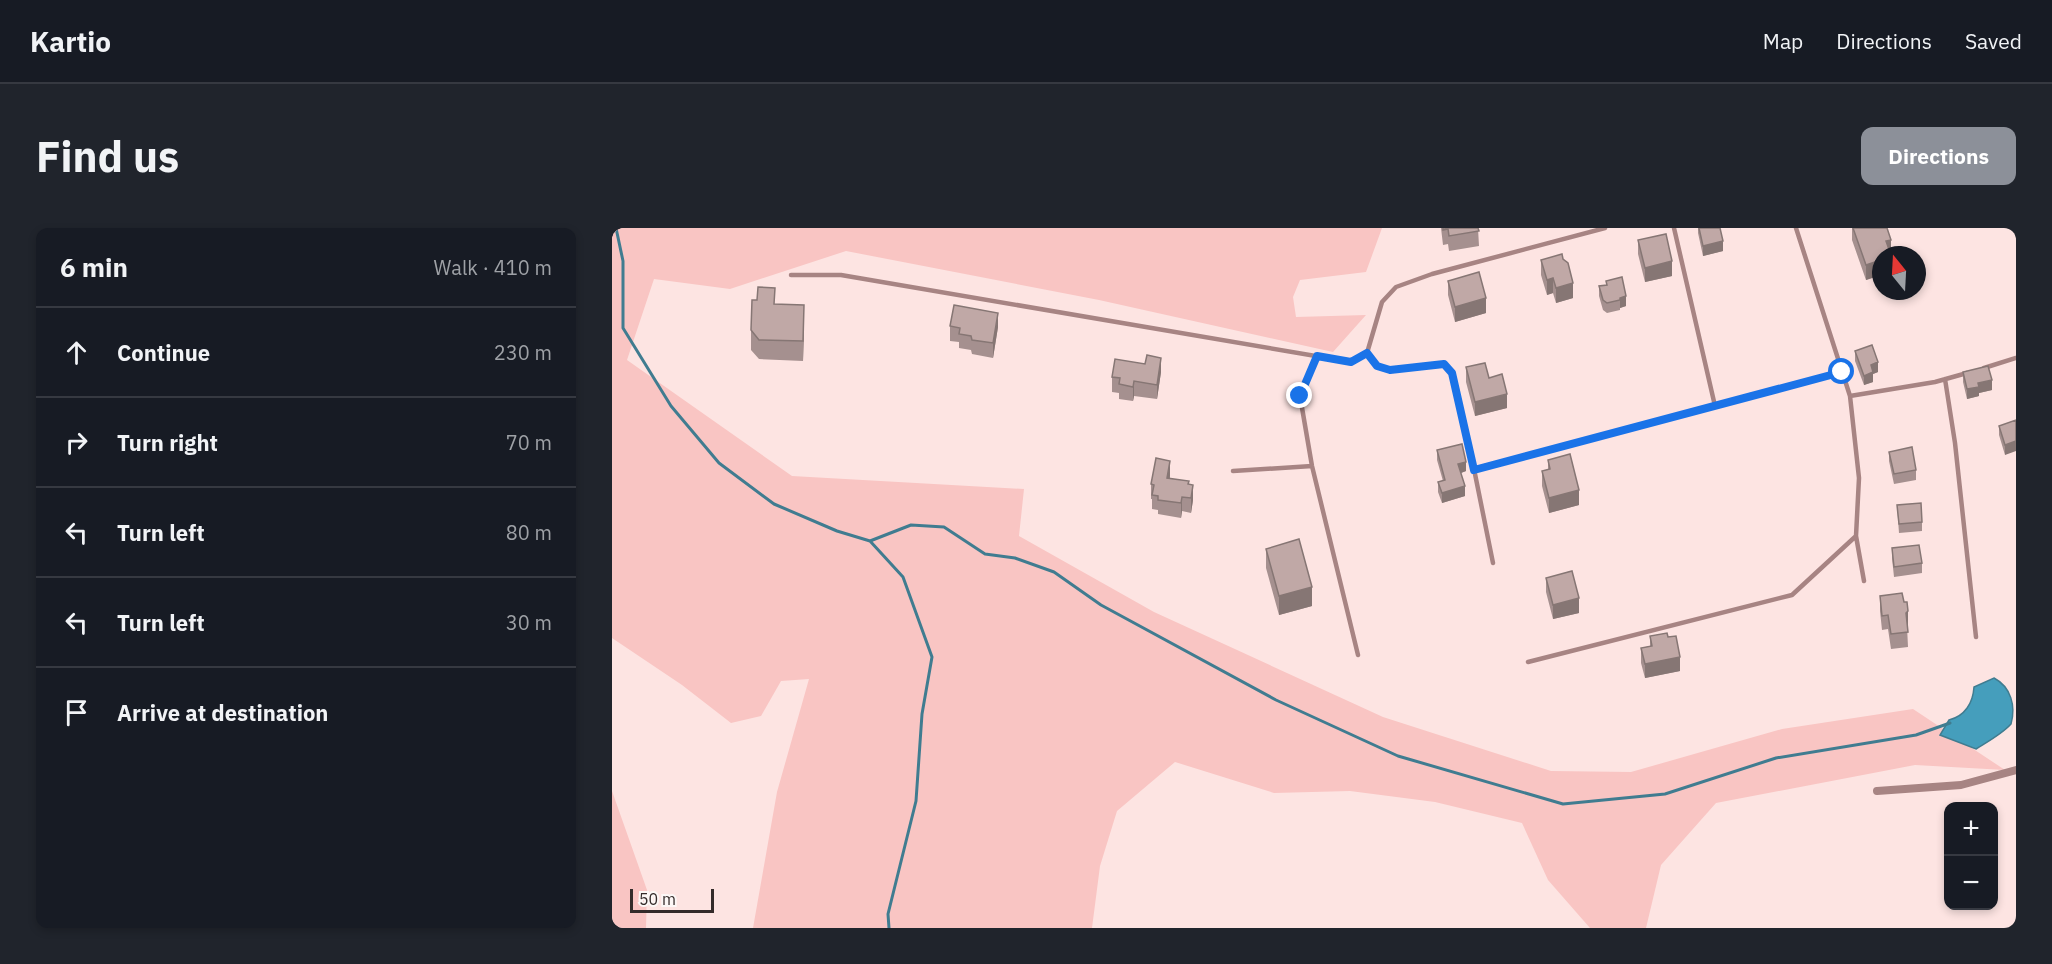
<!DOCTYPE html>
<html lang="en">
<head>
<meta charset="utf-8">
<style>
	:root { --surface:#171b24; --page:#20242c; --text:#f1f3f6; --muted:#9ea1a6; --line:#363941; --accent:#8c9099 }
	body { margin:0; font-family:"IBM Plex Sans",sans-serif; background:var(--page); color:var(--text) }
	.controls { position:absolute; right:18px; bottom:18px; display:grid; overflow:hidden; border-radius:12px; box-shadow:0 3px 9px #0003 }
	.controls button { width:54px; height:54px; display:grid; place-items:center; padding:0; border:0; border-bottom:2px solid var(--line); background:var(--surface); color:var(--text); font:30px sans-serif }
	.compass { position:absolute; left:1260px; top:18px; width:54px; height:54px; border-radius:50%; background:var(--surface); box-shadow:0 3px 9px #0003; rotate:342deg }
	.scale { position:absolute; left:18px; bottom:15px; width:84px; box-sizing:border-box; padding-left:6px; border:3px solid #342b2a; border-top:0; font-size:16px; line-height:21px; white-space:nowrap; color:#342b2a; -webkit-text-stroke:4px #fcf7f6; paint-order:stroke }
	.stop { position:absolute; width:18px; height:18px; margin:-14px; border:4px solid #1a73e8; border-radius:50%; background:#fff }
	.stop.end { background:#1a73e8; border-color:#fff; box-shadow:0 2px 6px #0008 }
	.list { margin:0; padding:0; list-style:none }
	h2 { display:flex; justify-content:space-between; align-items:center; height:78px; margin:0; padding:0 24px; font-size:26px }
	h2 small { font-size:20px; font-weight:400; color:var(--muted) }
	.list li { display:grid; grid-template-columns:39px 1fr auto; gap:18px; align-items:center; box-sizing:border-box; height:90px; padding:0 24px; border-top:2px solid var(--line) }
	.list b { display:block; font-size:22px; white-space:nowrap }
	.list em { font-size:20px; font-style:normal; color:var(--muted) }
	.icon { flex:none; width:33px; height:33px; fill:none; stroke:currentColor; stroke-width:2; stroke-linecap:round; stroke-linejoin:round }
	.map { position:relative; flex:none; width:1404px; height:700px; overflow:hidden; border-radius:12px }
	header { display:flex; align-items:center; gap:36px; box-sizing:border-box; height:84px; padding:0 30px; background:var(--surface); border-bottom:2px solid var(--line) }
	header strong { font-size:28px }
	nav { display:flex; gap:33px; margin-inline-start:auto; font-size:21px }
	.intro { display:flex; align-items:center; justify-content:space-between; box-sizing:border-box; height:144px; padding:0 36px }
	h1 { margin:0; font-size:42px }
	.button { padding:15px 27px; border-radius:12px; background:var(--accent); color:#fff; font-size:21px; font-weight:700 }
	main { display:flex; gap:36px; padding:0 36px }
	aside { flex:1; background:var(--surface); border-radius:12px; box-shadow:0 3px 9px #0003 }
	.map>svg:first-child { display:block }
	.green { fill:#f9c5c3 }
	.water { fill:#459ebc; stroke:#407c90; stroke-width:1.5 }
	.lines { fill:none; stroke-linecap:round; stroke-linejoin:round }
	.stream { stroke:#407c90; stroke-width:3 }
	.service { stroke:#a78483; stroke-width:4.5 }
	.minor { stroke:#a78483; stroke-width:8 }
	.wall { fill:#a5908f }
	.shaded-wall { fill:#867674 }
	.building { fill:#c0a8a6; stroke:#867674; stroke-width:1.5 }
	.route { stroke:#1a73e8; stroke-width:8 }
</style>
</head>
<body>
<header>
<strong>Kartio</strong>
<nav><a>Map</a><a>Directions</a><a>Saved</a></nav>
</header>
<div class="intro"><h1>Find us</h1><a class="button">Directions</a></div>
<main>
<aside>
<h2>6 min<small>Walk · 410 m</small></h2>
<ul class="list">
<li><svg class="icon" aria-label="ahead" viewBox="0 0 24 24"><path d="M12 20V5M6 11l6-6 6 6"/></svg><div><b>Continue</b></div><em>230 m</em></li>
<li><svg class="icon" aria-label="right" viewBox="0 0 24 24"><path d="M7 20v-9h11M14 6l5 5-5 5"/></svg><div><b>Turn right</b></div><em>70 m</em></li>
<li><svg class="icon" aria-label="left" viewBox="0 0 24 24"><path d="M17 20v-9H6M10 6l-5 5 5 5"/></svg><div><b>Turn left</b></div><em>80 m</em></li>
<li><svg class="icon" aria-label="left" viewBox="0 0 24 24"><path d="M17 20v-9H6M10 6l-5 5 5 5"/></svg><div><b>Turn left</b></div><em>30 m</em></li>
<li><svg class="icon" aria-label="arrive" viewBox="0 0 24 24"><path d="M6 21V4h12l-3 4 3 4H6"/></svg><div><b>Arrive at destination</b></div></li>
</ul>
</aside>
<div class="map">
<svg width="1404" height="700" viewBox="0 0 1404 700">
	<rect width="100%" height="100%" fill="#fde4e2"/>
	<path class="green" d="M0 0H770L754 44 688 52 681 69 684 89 754 87 721 124 487 72 234 23 118 61 42 51 15 132 180 248 412 261 407 308 542 384 771 489 939 543 1019 544 1170 501 1301 481 1393 542 1303 537 1104 575 1049 637 1034 700H978L936 652 910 595 823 574 738 563 662 565 563 534 505 583 488 638 480 700H141L165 564 197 451 169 453 149 488 119 495 70 457 0 410Z
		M0 563 35 662 34 700H0Z"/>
	<path class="water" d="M1382 450C1399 459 1404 478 1399 496 1390 506 1375 514 1364 521L1328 507 1337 492C1353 488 1361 475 1362 459Z"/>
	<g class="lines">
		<path class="stream" d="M4 0 11 33V100L59 178 107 235 162 276 225 303 258 313 291 349 320 429 310 486 304 573 276 686 277 700
			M258 313 299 297 332 299 373 326 403 330 442 344 489 377 664 472 786 528 951 576 1053 566 1164 530 1304 507 1338 495"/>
		<path class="service" d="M1062 0 1103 178
			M179 47H229L739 134 755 125 770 74 784 59 820 46 993 0
			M755 125 765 138 778 142 832 137 840 145 862 241 1230 144
			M705 128 688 168 700 238 746 427
			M1372 140 1404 130
			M1333 151 1343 215 1364 409
			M1238 168 1323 154 1355 145
			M862 241 881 335
			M621 243 700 238
			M1244 308 1252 353
			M916 434 1180 367 1244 308 1247 250 1238 168 1184 0"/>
		<path class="minor" d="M1265 563 1349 557 1404 542"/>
	</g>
	<path class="wall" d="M829 0H866L867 18 837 23 836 16 831 17Z
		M1086 0H1108L1111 23 1091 28 1086 5Z
		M1240 0H1275L1279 12V27H1269V47L1254 52 1240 12Z
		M1026 12 1060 48 1033 54 1026 26Z
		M929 32 961 70 944 75 941 65 935 67 929 47Z
		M836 53 874 85 843 94 836 67Z
		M994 53 1014 78 1008 80V82L995 85 991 82 987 68V58L994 57Z
		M163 76 192 97 191 133 147 131 139 122V102Z
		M338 98 386 99 381 130 360 126 359 122 347 120V114L338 113Z
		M1243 123 1266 144 1261 146V154L1252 157 1243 133Z
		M854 139 877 150 895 180 863 188 854 154Z
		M549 144 545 171 522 168 521 173 507 171V165L500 164V149Z
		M1351 144 1380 162 1367 165V168L1355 171 1351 154Z
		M1404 192 1393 227 1387 207V198Z
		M825 222 854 243 849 245 853 268 830 275 826 264V254L831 253 825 232Z
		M1277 224 1304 242V252L1282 256 1277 233Z
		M936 232 967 277 937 285 930 258V243L936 242Z
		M558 248V250L577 257 581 272 579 285 570 283 569 290 546 286V282L540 281V271H539V256Z
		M1285 277 1310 294V303L1287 305Z
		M1280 320 1310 335V345L1282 349 1280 330Z
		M654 321 700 378 667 387 654 340Z
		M934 350 967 385 941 391 934 364Z
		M1268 368 1296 398H1295L1296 419 1279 421 1276 401 1270 402 1268 383Z
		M1038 408 1056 409 1068 443 1033 450 1029 435V420L1038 418Z"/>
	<path class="shaded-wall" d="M1279 12V26L1274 13Z
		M1111 13V23L1091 28V18Z
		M1269 32V47L1254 52V37Z
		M1060 33V48L1033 54V40Z
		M941 50V65L935 67V52Z
		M961 55V70L944 75V60Z
		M1014 68V78L1008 80V70Z
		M874 70V85L843 94V79Z
		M192 77V97L191 133V113Z
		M386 85V99L381 130V115Z
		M549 130V144L545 171V157Z
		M1266 134V144L1261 146V154L1252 157V148L1259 137Z
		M1380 152V162L1367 165V168L1355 171V161L1366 155Z
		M522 153V168L521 173V159Z
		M895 166V180L863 188V174Z
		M1404 213V223L1393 227V217Z
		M558 233V248L555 264V250Z
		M854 234V243L846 246V236Z
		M581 257V272L579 285V270Z
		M853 258V268L830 275V265Z
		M967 262V277L937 285V270Z
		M570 269V283L569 290V275Z
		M700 359V378L667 387V368Z
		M967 370V385L941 391V377Z
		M1296 383V398L1294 400V385Z
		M1068 429V443L1033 450V436Z"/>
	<path class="building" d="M831 0H866L867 3 837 8 836 1 831 2Z
		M1087 0H1108L1111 13 1091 18Z
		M1241 0H1275L1279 12 1274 13 1279 27H1269V32L1254 37Z
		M1054 6 1060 33 1033 40 1026 12Z
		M950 26 951 31 956 35 961 55 944 60 941 50 935 52 929 32Z
		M867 44 874 70 843 79 836 53Z
		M1010 49 1014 68 1008 70V72L995 75 991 72 987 58 995 57 994 53Z
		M146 59 163 60 162 76 192 77 191 113 147 112 139 102 140 72H145Z
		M342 77 386 85 381 115 360 112 359 108 347 106 348 100 338 98Z
		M1260 117 1266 134 1259 137 1261 144 1252 148 1243 123Z
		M535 127 549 130 545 157 522 153 521 159 507 156 508 150 500 149 503 131 533 136Z
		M873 135 877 150 890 146 895 166 863 174 854 139Z
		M1376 138 1380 152 1366 155 1367 159 1355 161 1351 144Z
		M1404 192V213L1393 217 1387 198Z
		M850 216 854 234 846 236 853 258 830 265 826 254 833 252 825 222Z
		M1300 219 1304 242 1282 246 1277 224Z
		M958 226 967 262 937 270 930 243 938 241 936 232Z
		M544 230 558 233 555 250 577 253 576 256 581 257 579 270 570 269 569 275 546 272V268L540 267 542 257 539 256Z
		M1309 275 1310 294 1287 296 1285 277Z
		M687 311 700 359 667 368 654 321Z
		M1307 317 1310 335 1282 339 1280 320Z
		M960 343 967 370 941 377 934 350Z
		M1290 365 1292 374H1295L1296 383 1294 385 1296 404 1279 406 1276 387 1270 388 1268 368Z
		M1055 405 1056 409 1064 408 1068 429 1033 436 1029 420 1040 418 1038 408Z"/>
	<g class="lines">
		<path class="route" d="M688 168 705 128 739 134 755 125 765 138 778 142 832 136 840 145 862 242 1230 144"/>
	</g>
</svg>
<div class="controls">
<button>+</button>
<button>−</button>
</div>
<svg class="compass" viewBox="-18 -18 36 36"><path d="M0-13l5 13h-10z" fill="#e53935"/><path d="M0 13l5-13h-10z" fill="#9ea1a6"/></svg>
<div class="scale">50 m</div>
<div class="stop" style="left:1230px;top:144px"></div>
<div class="stop end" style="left:688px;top:168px"></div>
</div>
</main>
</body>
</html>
